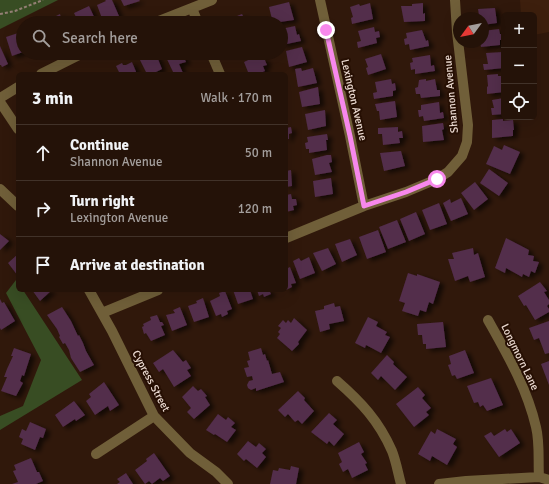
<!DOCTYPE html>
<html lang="en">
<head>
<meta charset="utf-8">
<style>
	:root { --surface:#241208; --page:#2c1b12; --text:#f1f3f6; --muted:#a39e9c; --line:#413229 }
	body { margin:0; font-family:Signika,sans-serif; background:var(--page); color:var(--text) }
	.controls { position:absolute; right:12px; top:12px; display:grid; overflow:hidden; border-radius:6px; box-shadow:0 4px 16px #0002 }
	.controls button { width:36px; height:36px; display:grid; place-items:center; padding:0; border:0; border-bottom:1px solid var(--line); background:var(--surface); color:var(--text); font:20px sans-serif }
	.compass { position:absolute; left:453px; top:12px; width:36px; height:36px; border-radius:50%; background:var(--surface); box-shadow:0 4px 16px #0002; rotate:237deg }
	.stop { position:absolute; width:12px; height:12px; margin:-9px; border:3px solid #f788ec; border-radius:50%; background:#fff }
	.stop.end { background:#f788ec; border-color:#fff; box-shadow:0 1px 4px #0008 }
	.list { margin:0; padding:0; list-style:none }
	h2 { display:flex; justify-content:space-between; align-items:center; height:52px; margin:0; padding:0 16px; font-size:17px }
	h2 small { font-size:13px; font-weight:400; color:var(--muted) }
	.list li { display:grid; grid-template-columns:26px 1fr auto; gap:12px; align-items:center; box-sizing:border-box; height:56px; padding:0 16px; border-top:1px solid var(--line) }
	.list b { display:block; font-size:15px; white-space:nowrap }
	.list p { margin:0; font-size:13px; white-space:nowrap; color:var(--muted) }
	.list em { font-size:13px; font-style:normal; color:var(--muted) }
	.icon { flex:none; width:22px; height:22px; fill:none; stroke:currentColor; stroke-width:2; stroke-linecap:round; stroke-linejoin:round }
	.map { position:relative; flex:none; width:549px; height:484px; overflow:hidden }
	.search { position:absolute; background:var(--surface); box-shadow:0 4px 16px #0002; left:16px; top:16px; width:272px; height:44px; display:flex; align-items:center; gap:10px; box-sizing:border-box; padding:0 14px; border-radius:22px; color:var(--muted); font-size:15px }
	.panel { position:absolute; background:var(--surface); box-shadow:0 4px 16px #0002; left:16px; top:72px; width:272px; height:220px; border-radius:6px }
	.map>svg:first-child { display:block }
	.built { fill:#3d1f0d }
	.green { fill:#384d23 }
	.building { fill:#522d4c; filter:url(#shadow) }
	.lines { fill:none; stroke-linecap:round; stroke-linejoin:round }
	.path { stroke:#937f74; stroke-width:2; stroke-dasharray:3 2; stroke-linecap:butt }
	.minor { stroke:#705f39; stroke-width:10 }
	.route { stroke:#f788ec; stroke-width:5 }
	.labels { text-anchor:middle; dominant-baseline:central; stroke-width:4; stroke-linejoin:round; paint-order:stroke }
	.street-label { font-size:11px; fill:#ebdad1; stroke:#260f03 }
</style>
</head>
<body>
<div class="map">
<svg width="549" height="484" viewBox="0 0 549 484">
	<defs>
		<filter id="shadow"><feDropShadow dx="4.5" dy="2.5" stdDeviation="2" flood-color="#0009"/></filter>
	</defs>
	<rect width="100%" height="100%" fill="#30180b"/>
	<path class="built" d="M520 0H549V32L534 35V15H521Z"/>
	<path class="green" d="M0 0H58L0 29Z
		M16 280 18 283V290H23L82 380 0 430V416L23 406 41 360 6 293Z"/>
	<path class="building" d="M105 0H112L119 16 113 18 112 16 103 21 97 5 106 1Z
		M121 0H139L140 1 124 6Z
		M289 2 294 20 273 23 269 7Z
		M370 3 373 19 352 24 351 18 353 17 350 7 359 4 360 6Z
		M423 3V14L425 13V21L404 22 401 6H412V4Z
		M89 6 97 23H79L74 13Z
		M495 8 497 23 483 25V18H480L479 16 478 9Z
		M60 14 61 18 67 16 69 23H51L50 21 55 20 54 17Z
		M242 14 244 18 247 17 250 23H229L227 20Z
		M295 26 297 35 299 34 301 41 282 45 281 29Z
		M374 27 375 32 379 31 380 37 376 38 377 43 358 48 357 42 361 41 358 31Z
		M499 29 500 34H503L504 40H500V45L481 47 480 42 484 41 483 31Z
		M422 30 426 41 428 40 429 46 410 50 409 44 405 45 404 39 407 38 406 33Z
		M21 32 23 36V52L12 56 6 37Z
		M0 46 8 64 2 67 1 65H0Z
		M302 47 307 62 289 67 286 51Z
		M503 52 504 68 484 70 483 64H488L486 53Z
		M164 53H182L186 62 179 64 183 73 174 74Z
		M156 54 162 69 152 74H147L139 58 146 55 147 58Z
		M381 54 386 69 368 75 366 68 368 67 365 59Z
		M259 55 261 60 264 58 267 65 263 66 265 71 258 74H243L248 72 244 62Z
		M430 55 431 66 434 65 435 71 415 74V69L411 70 410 63 413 62 412 58Z
		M132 62 137 74H120L116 66 122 63 123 65H126Z
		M301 68 302 71 313 68 317 83 298 87 295 69Z
		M498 74V76H504V92L487 94V87L488 86 487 75Z
		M391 79 392 84 395 83 396 90 393 91V96L374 99 373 93 377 92 375 82Z
		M426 79V81L435 79 437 90H440V96L421 98 420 94H416L415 88 418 87 419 80Z
		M318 87 320 104 302 107 299 92Z
		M504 98V114L492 115 491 108H494L492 100Z
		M395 101 397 117 380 120 379 111H377L375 104Z
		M439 102 440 113 443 112 444 118 424 121 423 116 419 117 418 110H421V105Z
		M325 110 326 126 308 130 305 114Z
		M503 119V121L513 120 514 130H513V136L492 138V120Z
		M443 123 444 129 442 130 444 140 423 142 422 126Z
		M291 127 292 133 289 134V139H286V128Z
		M398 127V132L402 131 403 138H399L400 143 383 145 382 134H378V128Z
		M327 134 328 140H326L327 150 309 153V149H306L305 143 308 142 307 137Z
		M504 145 520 152 510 174 486 164 494 146 502 150Z
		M401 151 405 166 384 171 380 153Z
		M327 155H331L332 162 329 163 332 172 315 175 312 159Z
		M489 169 508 183 499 196 480 183Z
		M291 170 292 186 286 187V171Z
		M331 178 333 194 315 197 313 181Z
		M475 182 488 199 474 210 461 193Z
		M291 194 292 199H296L297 205 293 206 294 210 286 212V195Z
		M461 198 468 214 451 221 443 203 450 199 451 203Z
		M439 203 447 224 430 230 422 210Z
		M416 212 425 234 409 241 400 219Z
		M397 220 406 242 388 249 379 227Z
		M378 230 386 252 367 259 359 237Z
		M0 234 9 241 0 250Z
		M506 238 529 250 528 255 534 256 533 261 539 262 535 273 531 271 529 277 523 274 522 277 506 268 505 273 495 268Z
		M350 239 357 255 342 262 335 244Z
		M328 248 336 264 322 271 313 253Z
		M473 248 474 255 478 253 485 277 470 282 468 276 455 281 448 259H454L452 253Z
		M18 254V276L8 263Z
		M309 257 315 273 300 279 293 261 299 258 301 261Z
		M290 267 296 283 291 284 292 287 286 290V269Z
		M408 273 417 276V274L440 282 433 304 429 302 426 312 420 310 418 316 402 311 405 303 399 301Z
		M540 282 547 291 544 292 549 300V304L547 306 549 309V312L535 320 526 305 524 306 518 296Z
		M32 290H52L40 301Z
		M233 290H250L253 299 238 304Z
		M257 290H269L271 294 264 297 263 294 259 296Z
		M225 291 232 309 227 311 228 314 222 317 221 314 216 316 210 301 220 296 219 293Z
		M203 298 209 317 194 322 188 306 197 303 196 301Z
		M0 299 2 303 4 302 15 321 1 330 0 328Z
		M334 303 335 307 340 306 344 321 329 324 330 329 320 332 315 311 324 309V306Z
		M62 307 71 321 78 336 79 335 83 343 86 351 94 365 80 372 71 358 69 350 65 343 63 344 59 337 60 336 57 329 47 315Z
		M180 307 187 325 172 331 166 315 175 313 173 310Z
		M157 315 160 322H162L164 325 161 326 165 335 151 341 146 333 144 334 142 327 144 326 143 324 151 320 150 317Z
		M368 317 378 322 376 326 387 332 385 335 390 337 381 353 366 345 365 348 355 343Z
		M294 318 307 330 298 342 299 344 292 351 277 338 280 334 278 332 281 328 278 326 283 320 286 323 288 320 291 323Z
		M549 321V353L545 354 539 338 534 340 529 328Z
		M443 322 446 347 426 349V344H423L422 335H418L417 324Z
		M14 348 31 354 24 376 22 375 20 381 23 383 16 396 1 391 7 377H4L7 369 13 356H11Z
		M261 348 263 355 265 354 267 361 268 360 272 374 280 372 284 382 256 391V388L251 390 248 388 247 385 249 381 253 380 252 376 247 377 244 368 249 367 247 361 250 360 248 352Z
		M173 350 183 362 186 360 191 368 187 370 191 376 174 387 163 369 159 372 153 363Z
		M465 350 474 373 457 379 455 375 452 376 448 365 451 364 449 356Z
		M387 355 394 362 393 364 407 377 395 390 381 376 378 380 371 373Z
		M549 361V385L541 364Z
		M491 378 503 405 487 411 483 405 480 407 478 402 474 403 467 386Z
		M104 382 119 405 110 411 108 406 95 415 86 401 91 397 89 394Z
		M193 386 198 391 201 389 207 396 205 397 210 405 194 419 187 412 191 408 182 397Z
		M418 387 425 395 422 398 431 408 426 412 429 415 414 427 396 404Z
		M298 391 305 398 304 400 314 411 302 424 298 420 295 422 288 414 285 417 278 410Z
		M74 401 85 415 76 421 75 419 63 427 55 415Z
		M329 413 337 420 333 424 344 434 334 446 329 441 327 444 311 432Z
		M218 414 226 420 228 417 235 423 231 427 236 430 227 442 215 434 214 435 206 430Z
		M30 422 46 429 43 438 40 437 35 450 21 444 23 439 19 437 22 429 26 431Z
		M437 429 456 439 453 444 457 447 447 465 432 456 430 461 418 454 431 431 435 434Z
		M505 429 507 432 511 429 520 443 499 457 484 436 491 432 494 436Z
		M248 441 256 447 259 443 266 449 262 453 266 457 257 468 246 459 244 461 237 454Z
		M359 442 364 452 361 454 367 463 365 464 368 470 352 478 348 469 343 472 339 464 342 462 338 453Z
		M154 453 170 476 163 481 160 478 152 484 149 481 145 484 135 470 147 461 146 459Z
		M31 458 37 472H39L43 481 36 484H12L18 482 13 471 16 470 14 465Z
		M291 466 299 468 296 484H270L273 470 278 471 279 468 290 470Z
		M126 473 133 484H117L120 482 117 479Z"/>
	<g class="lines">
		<path class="path" d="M0 14 15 11 43 0"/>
		<path class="minor" d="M320 0 350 136 364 206
			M192 8 198 23
			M154 23 212 0
			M211 53 220 74
			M41 74 83 53
			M0 98 18 87
			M0 102 18 129
			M0 189 18 206
			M286 238 364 206 406 192 437 179 448 172 462 156 467 142 468 125 457 32 455 0
			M89 290 112 331 154 416 190 453 216 472 228 484
			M102 313 158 290
			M488 320C507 354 527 388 536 427 540 443 538 461 539 477
			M337 381C361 402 379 421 392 451 396 461 398 473 401 484
			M96 454 154 416
			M439 484 466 481 539 477 549 480"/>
	</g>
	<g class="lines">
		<path class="route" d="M326 30 350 136 364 206 406 192 437 179"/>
	</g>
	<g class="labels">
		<g class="street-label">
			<text transform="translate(451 94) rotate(-95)">Shannon Avenue</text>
			<text transform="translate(354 100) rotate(77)">Lexington Avenue</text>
			<text transform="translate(520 357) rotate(64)">Longmorn Lane</text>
			<text transform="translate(151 381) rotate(62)">Cypress Street</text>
		</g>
	</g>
</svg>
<div class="controls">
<button>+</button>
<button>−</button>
<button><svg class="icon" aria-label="locate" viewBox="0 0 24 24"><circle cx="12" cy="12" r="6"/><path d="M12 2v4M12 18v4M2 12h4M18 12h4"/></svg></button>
</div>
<svg class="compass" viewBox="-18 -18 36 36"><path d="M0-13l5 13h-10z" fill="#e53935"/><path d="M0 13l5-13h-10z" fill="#a39e9c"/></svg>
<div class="stop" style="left:437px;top:179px"></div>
<div class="stop end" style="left:326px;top:30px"></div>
<div class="search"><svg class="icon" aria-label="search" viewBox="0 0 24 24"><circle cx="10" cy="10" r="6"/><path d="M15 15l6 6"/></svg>Search here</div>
<section class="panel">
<h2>3 min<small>Walk · 170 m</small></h2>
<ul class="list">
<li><svg class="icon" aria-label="ahead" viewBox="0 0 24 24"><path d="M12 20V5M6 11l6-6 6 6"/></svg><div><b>Continue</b><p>Shannon Avenue</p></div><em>50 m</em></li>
<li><svg class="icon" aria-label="right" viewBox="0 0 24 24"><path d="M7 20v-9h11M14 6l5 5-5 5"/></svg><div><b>Turn right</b><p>Lexington Avenue</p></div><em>120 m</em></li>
<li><svg class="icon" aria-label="arrive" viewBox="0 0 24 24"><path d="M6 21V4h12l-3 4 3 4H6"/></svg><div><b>Arrive at destination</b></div></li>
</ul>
</section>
</div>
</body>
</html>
